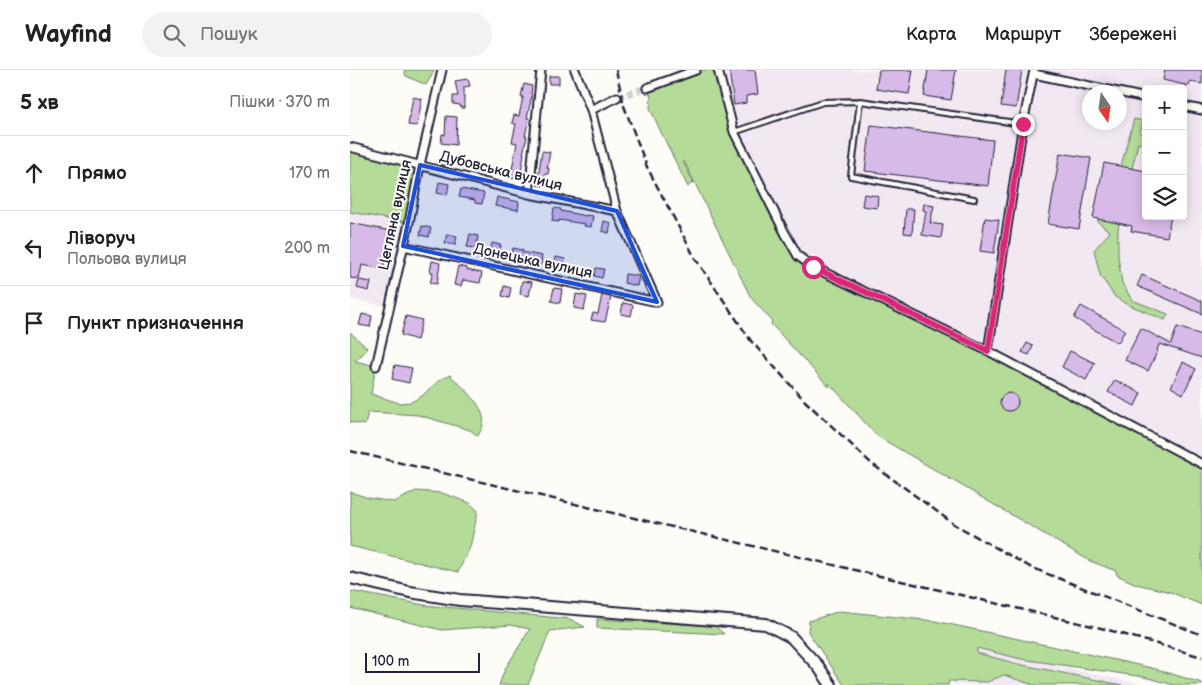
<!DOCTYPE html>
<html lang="uk">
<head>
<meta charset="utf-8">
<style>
	:root { --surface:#fff; --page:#f2f2f2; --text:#202124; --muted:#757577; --line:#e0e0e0 }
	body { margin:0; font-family:"Balsamiq Sans",sans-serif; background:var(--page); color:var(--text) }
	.controls { position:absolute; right:15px; top:15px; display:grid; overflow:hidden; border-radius:5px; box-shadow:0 2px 12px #0003 }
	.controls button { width:45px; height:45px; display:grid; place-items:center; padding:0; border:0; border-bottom:1px solid var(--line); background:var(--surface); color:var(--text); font:25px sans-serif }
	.compass { position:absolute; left:732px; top:15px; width:45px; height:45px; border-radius:50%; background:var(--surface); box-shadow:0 2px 12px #0003; rotate:167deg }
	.scale { position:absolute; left:15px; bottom:12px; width:115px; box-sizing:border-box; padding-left:5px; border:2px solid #22223b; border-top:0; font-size:14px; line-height:18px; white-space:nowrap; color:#22223b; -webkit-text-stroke:4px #fdfcf7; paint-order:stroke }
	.stop { position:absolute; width:15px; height:15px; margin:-11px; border:4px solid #db2777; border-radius:50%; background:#fff }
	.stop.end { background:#db2777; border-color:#fff; box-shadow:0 1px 5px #0008 }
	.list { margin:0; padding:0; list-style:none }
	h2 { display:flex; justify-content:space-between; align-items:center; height:65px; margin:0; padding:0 20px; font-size:21px }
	h2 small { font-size:16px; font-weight:400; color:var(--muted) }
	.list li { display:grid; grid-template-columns:32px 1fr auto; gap:15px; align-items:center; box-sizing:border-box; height:75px; padding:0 20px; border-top:1px solid var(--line) }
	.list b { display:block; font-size:19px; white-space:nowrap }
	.list p { margin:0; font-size:16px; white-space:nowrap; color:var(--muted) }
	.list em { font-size:16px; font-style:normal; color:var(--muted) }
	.icon { flex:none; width:28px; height:28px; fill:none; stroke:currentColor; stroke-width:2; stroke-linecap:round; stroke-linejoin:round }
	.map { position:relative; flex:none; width:852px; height:615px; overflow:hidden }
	header { display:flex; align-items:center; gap:30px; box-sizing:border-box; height:70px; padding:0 25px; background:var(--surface); border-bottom:1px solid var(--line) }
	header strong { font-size:24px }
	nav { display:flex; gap:28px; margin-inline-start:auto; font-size:18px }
	.search { width:350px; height:45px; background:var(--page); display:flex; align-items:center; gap:12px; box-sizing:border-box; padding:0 18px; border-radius:28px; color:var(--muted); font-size:19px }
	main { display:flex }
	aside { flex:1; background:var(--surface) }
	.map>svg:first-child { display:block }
	.built { fill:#f2e8f2; fill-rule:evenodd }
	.green { fill:#b4db98; stroke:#6b7e6a }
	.building { fill:#d7bae8; stroke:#22223b }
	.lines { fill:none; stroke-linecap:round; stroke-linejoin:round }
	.minor-tunnel { stroke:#d1d0d1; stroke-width:7; stroke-dasharray:7 3.5; stroke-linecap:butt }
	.service-casing { stroke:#22223b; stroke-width:8 }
	.minor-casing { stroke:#22223b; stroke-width:11 }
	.secondary-casing { stroke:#22223b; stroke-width:14 }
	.service { stroke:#fdfcf7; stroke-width:4 }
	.minor { stroke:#fdfcf7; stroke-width:7 }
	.secondary { stroke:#fdfcf7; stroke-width:10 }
	.rail { stroke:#22223b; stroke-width:2.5; stroke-dasharray:8 4; stroke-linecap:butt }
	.route { stroke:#db2777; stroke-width:6 }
	.marked { fill:#1d4ed8; fill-opacity:0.2; stroke:#1d4ed8; stroke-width:4; stroke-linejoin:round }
	.labels { text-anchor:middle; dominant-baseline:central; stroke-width:4; stroke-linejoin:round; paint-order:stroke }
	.street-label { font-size:15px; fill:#22223b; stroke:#fdfcf7 }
</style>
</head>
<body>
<header>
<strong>Wayfind</strong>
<div class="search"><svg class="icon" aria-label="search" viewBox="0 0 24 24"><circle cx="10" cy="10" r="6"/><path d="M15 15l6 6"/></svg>Пошук</div>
<nav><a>Карта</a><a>Маршрут</a><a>Збережені</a></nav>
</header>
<main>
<aside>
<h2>5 хв<small>Пішки · 370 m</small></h2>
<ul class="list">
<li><svg class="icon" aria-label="ahead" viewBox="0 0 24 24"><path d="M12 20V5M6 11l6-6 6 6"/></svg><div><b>Прямо</b></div><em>170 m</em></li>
<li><svg class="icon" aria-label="left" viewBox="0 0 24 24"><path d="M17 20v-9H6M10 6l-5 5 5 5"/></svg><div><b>Ліворуч</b><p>Польова вулиця</p></div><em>200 m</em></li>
<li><svg class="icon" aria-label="arrive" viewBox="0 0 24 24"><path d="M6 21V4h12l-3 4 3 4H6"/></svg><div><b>Пункт призначення</b></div></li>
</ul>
</aside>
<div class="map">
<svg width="852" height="615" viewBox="0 0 852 615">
	<rect width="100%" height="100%" fill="#fdfcf7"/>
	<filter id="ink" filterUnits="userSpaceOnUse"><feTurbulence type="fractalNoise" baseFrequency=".02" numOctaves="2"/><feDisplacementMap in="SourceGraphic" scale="10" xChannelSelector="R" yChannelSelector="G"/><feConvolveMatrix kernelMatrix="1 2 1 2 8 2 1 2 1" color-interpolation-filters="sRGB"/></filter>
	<g filter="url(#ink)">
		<path class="built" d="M368 0H852V394L448 186 384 62ZM796 19H833V146H796ZM740 22H770V52H740Z
			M0 142 59 153 39 237 0 229Z
			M605 573 795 615H603Z"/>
		<path class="green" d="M54 0H85L76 15 56 6Z
			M346 0H368L384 62 448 186 638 281 852 394V535L820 522 786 514 767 505 766 501 740 491 527 366 479 313V317L421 254 422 251 401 228 334 91 333 92 343 112 338 117 310 60 300 38 301 26 297 18Z
			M784 49 793 51 790 63 796 65V75L788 73 768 159V186L772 213 782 230 818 244 815 250 779 235 765 227 750 205 744 180 760 162 748 152 753 121 770 99Z
			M0 77 70 95 59 153 0 142Z
			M0 262 18 279 5 291 26 296 21 324 49 333 61 332 72 326 89 310 100 305C112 317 137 336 133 355 132 359 129 363 128 366L120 360 68 345 18 342 15 355 0 352Z
			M66 421 92 423 120 433 128 441 120 477 108 502 0 476V422L19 428 44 432Z
			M0 521 74 535 220 549 235 557 200 561 178 615H149L155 599 180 559 160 555 92 560 0 538Z
			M490 541 585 551 802 598 852 613V615H824L794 607 671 589 627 578V583L668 594 772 615H683L654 605 637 612 599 611 598 615H494L458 562 459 551Z
			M247 549 365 556 374 564 247 558Z"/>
		<path class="building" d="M379 0H405L408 24 396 26V33L384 35Z
			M529 0H563L559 24 526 19Z
			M578 0H606L601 30 574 26Z
			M656 0H672L666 38 651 36Z
			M815 0H852V14L840 11 839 16 813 10Z
			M199 6H209V14H199Z
			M118 9 120 16 114 17V38H111L110 35 103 34V26H108L105 11Z
			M174 14 182 16 181 24 182 25 177 48H179L175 66H177L173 84H174L171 101H173L172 110 159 108 160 99H162L167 73 162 72 166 54 162 53 164 45 169 46 173 27 171 26Z
			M63 27 72 29 67 56 58 55Z
			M96 46 107 47 106 75 91 73 92 64 95 65Z
			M521 55 643 70 638 116 515 101Z
			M192 81 200 82 197 98H199L198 104H195L193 116 187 115Z
			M710 83 741 88 729 159 698 154Z
			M91 89 102 90 101 97 90 95Z
			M754 93 796 101V146H821L817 167 781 161 782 156 743 148Z
			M89 112 99 114 97 125 87 123Z
			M111 119 134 123 132 134 125 133V130L109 127Z
			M514 124 528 126 527 138 512 136Z
			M147 127 169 132 168 140 145 136Z
			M574 134 584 136 580 153 593 155 591 168 572 165 576 141 573 140Z
			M204 138 211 139V141L236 146V145L243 146 241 157 234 156 235 154 209 150V152L202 151Z
			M556 139H564L562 164 554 163Z
			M635 148 649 150 644 183 630 181Z
			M254 151 261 153 259 163 252 161Z
			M0 153 41 161 33 199 12 195 9 209 0 208Z
			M72 156 81 158 79 167 70 165Z
			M97 164 107 166 105 175 95 173Z
			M120 164 128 166 126 178 117 177Z
			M142 173 151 175 149 185 140 183Z
			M163 178 173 180 172 182 192 186 191 194 182 193V191L161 187Z
			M206 187 215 189 213 199 204 197Z
			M82 191 90 193 87 214 80 213 83 202H80Z
			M108 196 117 198V200L132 203 130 213 113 210 111 216 104 215Z
			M246 198 254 199 252 208 244 206Z
			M275 204 289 206 287 216 274 213Z
			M792 205 852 231V244L787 216Z
			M9 210 21 212 19 221 7 218Z
			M172 211 182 212 179 226 170 224Z
			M154 216 161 218 159 228 152 226Z
			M204 218 212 219 210 233 201 231Z
			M226 224 237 226 234 240 224 238Z
			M252 225 261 227 255 252 241 250 243 243 248 244Z
			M273 233 283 235 281 246 271 244Z
			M731 236 775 260 768 273 724 248Z
			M12 244 22 246 20 257 9 255Z
			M56 246 72 250 67 270 51 265Z
			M827 257 852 265V288L810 274 807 279 808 280 798 301 775 290 791 258 821 274Z
			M677 273 683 276 679 285 672 282Z
			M720 281 745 293 736 310 712 297Z
			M833 292 846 299 833 324 821 317Z
			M45 295 62 298 59 313 42 309Z
			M765 310 791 323 785 336 758 322Z
			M650 332a9 9 0 1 1 18 0a9 9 0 1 1-18 0Z"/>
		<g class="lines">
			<path class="minor-tunnel" d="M267 27 297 18"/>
			<defs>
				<path id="service" d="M510 31 501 106 624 129
					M384 62 473 32 510 31 673 54"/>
				<path id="minor" d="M225 0 241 40
					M368 0 384 62 435 163 448 186 463 197 638 281 852 394
					M684 4 796 28
					M297 18 346 0
					M267 27 241 40 267 141 307 232
					M833 36 852 40
					M0 77 179 124 267 141
					M179 124 191 0
					M53 176 307 232
					M638 281 673 54 684 0
					M26 296 59 153 70 95 92 0"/>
				<path id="secondary" d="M0 508 60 522 110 530 416 554 441 567 468 596 481 615"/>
			</defs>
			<use href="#service" class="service-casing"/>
			<use href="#minor" class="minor-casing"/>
			<use href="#secondary" class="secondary-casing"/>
			<use href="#service" class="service"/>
			<use href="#minor" class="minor"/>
			<use href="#secondary" class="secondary"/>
			<path class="rail" d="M266 0 274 36 297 97 345 188 401 271 455 331 522 394 604 454 680 497 852 565
				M0 381 755 559 852 587"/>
		</g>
	</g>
	<g class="lines" filter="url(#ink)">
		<path class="route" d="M463 197 638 281 673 54"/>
	</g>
	<path class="marked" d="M70 95 267 141 307 232 53 176Z"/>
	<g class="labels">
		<g class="street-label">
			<text transform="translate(151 101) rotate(14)">Дубовська вулиця</text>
			<text transform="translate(45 145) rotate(-78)">Цегляна вулиця</text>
			<text transform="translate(183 191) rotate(12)">Донецька вулиця</text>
		</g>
	</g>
</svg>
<div class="controls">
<button>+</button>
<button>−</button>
<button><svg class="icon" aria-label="layers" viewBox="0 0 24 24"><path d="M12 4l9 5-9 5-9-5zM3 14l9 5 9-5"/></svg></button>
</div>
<svg class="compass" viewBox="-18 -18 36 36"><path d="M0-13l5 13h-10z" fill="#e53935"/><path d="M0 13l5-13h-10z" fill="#757577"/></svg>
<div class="scale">100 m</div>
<div class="stop" style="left:463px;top:197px"></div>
<div class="stop end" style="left:673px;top:54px"></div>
</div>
</main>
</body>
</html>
